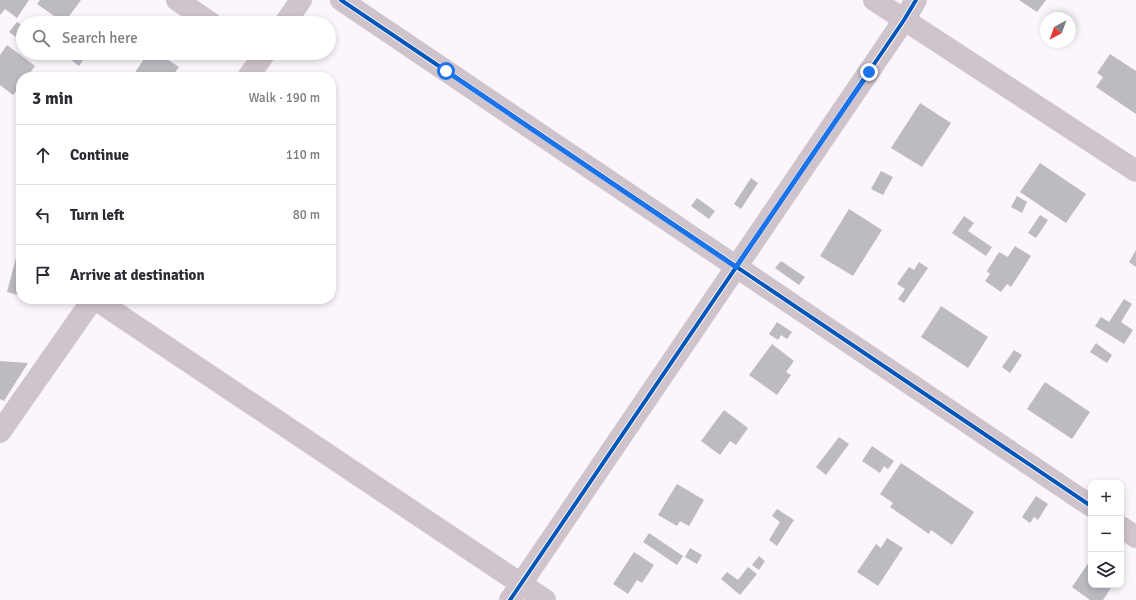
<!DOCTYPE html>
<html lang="en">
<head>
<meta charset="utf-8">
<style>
	:root { --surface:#fff; --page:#f2f2f3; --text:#2b2b33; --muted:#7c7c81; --line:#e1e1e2 }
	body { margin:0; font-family:Signika,sans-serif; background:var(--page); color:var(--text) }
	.controls { position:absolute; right:12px; bottom:12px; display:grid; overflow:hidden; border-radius:8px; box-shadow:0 2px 6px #0003 }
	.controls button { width:36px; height:36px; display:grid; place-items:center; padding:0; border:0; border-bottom:1px solid var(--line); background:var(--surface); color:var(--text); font:20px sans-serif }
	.compass { position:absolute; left:1040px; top:12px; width:36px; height:36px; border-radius:50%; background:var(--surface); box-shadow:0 2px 6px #0003; rotate:221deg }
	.stop { position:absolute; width:12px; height:12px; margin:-9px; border:3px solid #1a73e8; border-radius:50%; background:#fff }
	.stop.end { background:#1a73e8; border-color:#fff; box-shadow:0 1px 4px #0008 }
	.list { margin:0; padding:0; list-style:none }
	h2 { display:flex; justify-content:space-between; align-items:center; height:52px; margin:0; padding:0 16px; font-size:17px }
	h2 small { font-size:13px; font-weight:400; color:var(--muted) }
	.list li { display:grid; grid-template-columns:26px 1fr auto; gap:12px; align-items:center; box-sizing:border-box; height:60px; padding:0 16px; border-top:1px solid var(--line) }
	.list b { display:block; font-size:15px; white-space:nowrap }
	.list em { font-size:13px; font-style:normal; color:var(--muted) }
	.icon { flex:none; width:22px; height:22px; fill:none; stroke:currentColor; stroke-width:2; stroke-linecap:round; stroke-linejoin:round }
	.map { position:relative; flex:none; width:1136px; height:600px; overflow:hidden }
	.search { position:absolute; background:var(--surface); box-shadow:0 2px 6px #0003; left:16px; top:16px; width:320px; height:44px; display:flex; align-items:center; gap:10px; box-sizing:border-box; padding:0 14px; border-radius:22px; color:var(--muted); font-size:15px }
	.panel { position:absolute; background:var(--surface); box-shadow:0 2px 6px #0003; left:16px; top:72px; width:320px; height:232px; border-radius:16px }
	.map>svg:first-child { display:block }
	.building { fill:#bdbac2 }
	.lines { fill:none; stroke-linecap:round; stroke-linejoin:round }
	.minor { stroke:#d0c4cc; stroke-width:22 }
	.cycleway-casing { stroke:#fcf4fe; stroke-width:6 }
	.cycleway { stroke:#0057b8; stroke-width:4 }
	.route { stroke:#1a73e8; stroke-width:5 }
</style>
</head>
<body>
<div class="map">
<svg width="1136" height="600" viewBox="0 0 1136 600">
	<rect width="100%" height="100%" fill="#fbf6fc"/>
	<path class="building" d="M0 0H29L17 18 5 9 0 15Z
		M40 0H81L64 23 37 4Z
		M1019 0H1046L1037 12Z
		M17 22 23 26V42L9 32Z
		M7 45 35 66 27 77H21V85L13 95 0 85V55Z
		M62 53H88L79 66Z
		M148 53H157L179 67 172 77H132Z
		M1110 54 1136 71V114L1096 87 1103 77 1097 73Z
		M920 103 951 123 922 167 891 148Z
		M1040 163 1086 194 1066 223 1020 192Z
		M881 171 893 177 883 195 871 189Z
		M751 178 758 183 741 209 734 204Z
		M1017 196 1027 202 1022 213 1011 207Z
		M697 198 715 211 709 219 691 206Z
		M849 209 882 230 853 276 820 256Z
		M1040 215 1048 220 1036 238 1028 233Z
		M964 216 974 223 968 231 992 247 986 256 952 233Z
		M1015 246 1031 256 1011 287 1007 284 1001 292 985 281 990 274 987 271 999 252 1008 257Z
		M1136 250V267L1129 262Z
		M17 254 21 255V296L7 292Z
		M781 261 805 277 799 285 775 268Z
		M919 262 928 268 904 303 898 299 905 289 897 284 909 267 914 270Z
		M1124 299 1132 304 1121 322 1133 330 1124 344 1095 326 1101 317 1109 322Z
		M941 306 988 337 968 368 921 337Z
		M777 322 792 332 787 339 781 335 778 340 769 334Z
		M1096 343 1112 355 1107 363 1090 352Z
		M772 344 794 361 786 372 791 375 777 395 749 375Z
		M1014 350 1022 355 1010 373 1002 367Z
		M0 361 28 363 4 401 0 399Z
		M1045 382 1090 412 1072 439 1027 409Z
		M724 410 748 428 736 445 730 441 720 455 701 441Z
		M839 437 849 444 826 475 816 467Z
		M872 446 894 461 888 469 884 466 880 473 862 461Z
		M901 463 974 512 952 545 931 530 929 534 890 507 893 503 880 494Z
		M677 484 704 500 689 526 680 521 677 526 658 515Z
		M1036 496 1048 504 1038 520 1034 517 1030 523 1022 517Z
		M777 509 794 520 777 546 769 540 780 522 772 516Z
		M649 533 683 556 677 565 643 542Z
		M887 538 903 548 878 586 857 572 876 544 881 548Z
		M690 548 702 555 697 564 685 557Z
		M634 552 654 565 642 583 637 580 628 594 613 584Z
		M759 556 765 561 759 570 752 565Z
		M1091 559V585H1113L1103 600H1090L1072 587Z
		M748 567 757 574 740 595 721 579 727 572 738 580Z"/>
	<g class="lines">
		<path class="minor" d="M177 0 211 23
			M341 0 1091 506
			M874 0 1136 171
			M285 23 301 0
			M248 77 265 53
			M95 299 545 600
			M0 432 93 299
			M1121 527 1136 537
			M510 600 904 20 916 0"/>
		<defs>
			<path id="cycleway" d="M341 0 1091 506
				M510 600 904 20 916 0"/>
		</defs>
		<use href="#cycleway" class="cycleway-casing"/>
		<use href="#cycleway" class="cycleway"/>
	</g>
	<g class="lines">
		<path class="route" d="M446 71 736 267 869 72"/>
	</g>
</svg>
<div class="controls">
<button>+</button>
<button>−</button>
<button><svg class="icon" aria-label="layers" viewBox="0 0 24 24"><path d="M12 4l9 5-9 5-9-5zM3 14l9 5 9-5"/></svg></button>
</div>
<svg class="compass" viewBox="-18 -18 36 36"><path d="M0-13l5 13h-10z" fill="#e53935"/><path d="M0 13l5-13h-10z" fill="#7c7c81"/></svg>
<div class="stop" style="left:446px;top:71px"></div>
<div class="stop end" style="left:869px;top:72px"></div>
<div class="search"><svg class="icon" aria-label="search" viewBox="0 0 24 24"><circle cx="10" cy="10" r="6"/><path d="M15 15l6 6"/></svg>Search here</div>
<section class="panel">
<h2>3 min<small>Walk · 190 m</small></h2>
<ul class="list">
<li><svg class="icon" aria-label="ahead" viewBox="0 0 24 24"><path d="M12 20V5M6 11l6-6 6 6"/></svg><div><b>Continue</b></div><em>110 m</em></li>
<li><svg class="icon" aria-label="left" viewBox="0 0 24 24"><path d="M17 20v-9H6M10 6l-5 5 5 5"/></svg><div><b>Turn left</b></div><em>80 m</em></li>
<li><svg class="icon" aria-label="arrive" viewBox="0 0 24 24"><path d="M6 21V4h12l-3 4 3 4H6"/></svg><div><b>Arrive at destination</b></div></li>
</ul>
</section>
</div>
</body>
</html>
